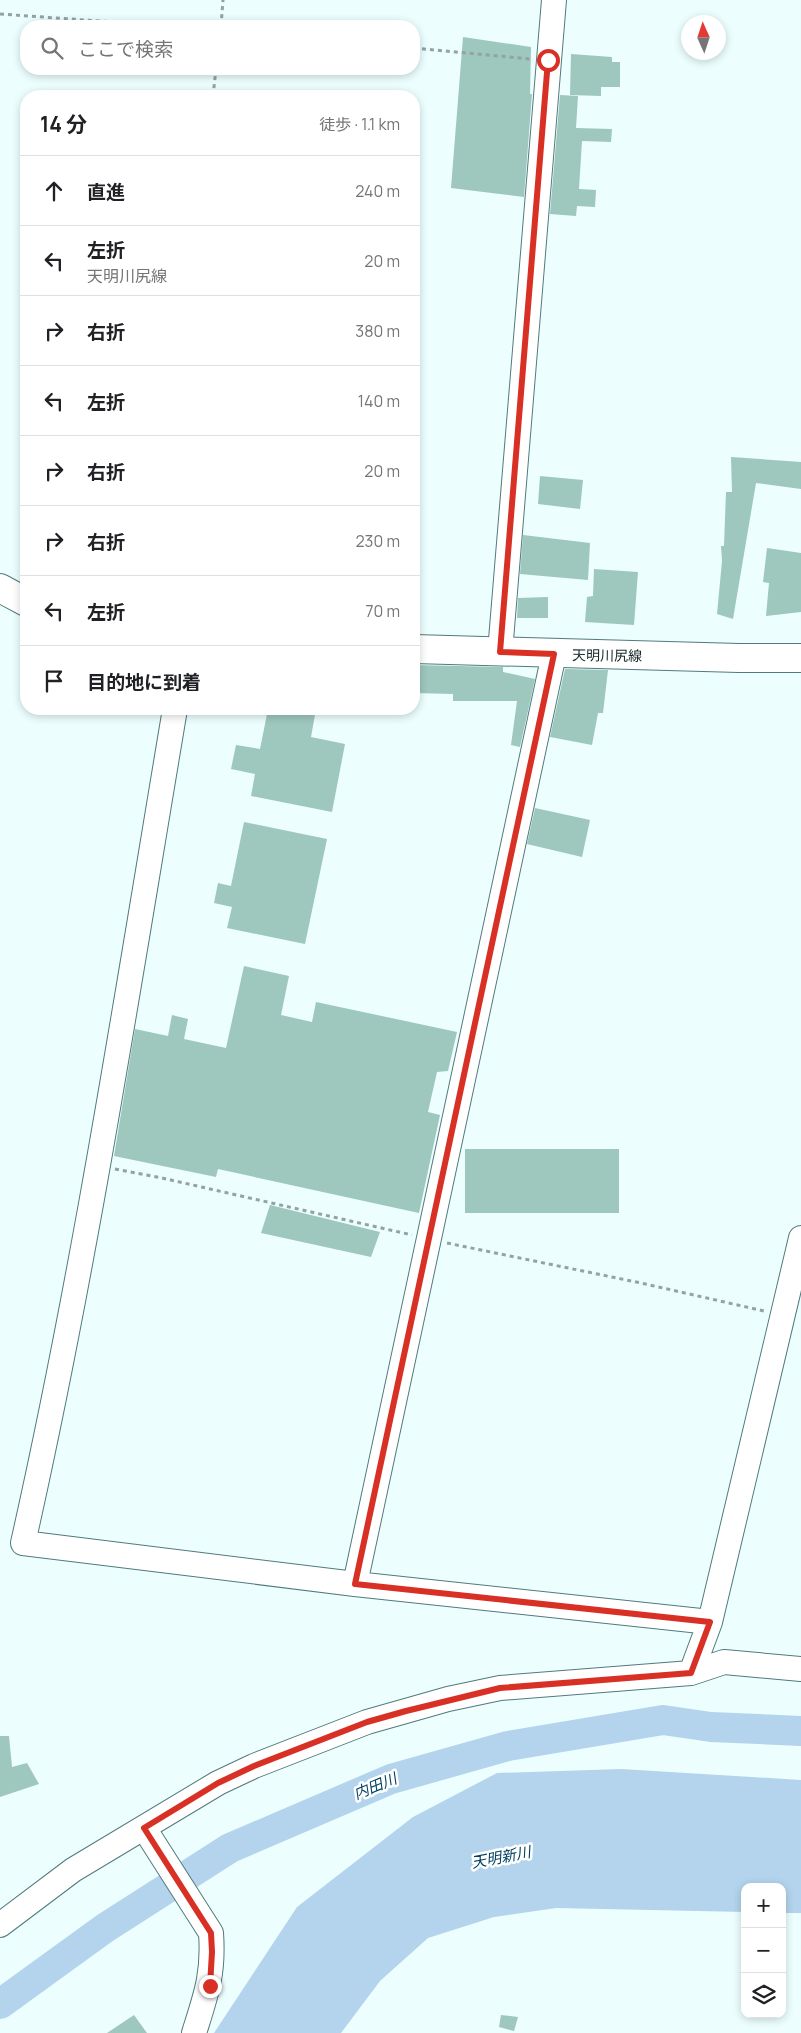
<!DOCTYPE html>
<html lang="ja">
<head>
<meta charset="utf-8">
<style>
	:root { --surface:#fff; --page:#f6f6f6; --text:#202124; --muted:#757577; --line:#e0e0e0 }
	body { margin:0; font-family:Manrope,"Noto Sans JP",sans-serif; background:var(--page); color:var(--text) }
	.controls { position:absolute; right:15px; bottom:15px; display:grid; overflow:hidden; border-radius:10px; box-shadow:0 2px 8px #0003 }
	.controls button { width:45px; height:45px; display:grid; place-items:center; padding:0; border:0; border-bottom:1px solid var(--line); background:var(--surface); color:var(--text); font:25px sans-serif }
	.compass { position:absolute; left:681px; top:15px; width:45px; height:45px; border-radius:50%; background:var(--surface); box-shadow:0 2px 8px #0003; rotate:357deg }
	.stop { position:absolute; width:15px; height:15px; margin:-11px; border:4px solid #d93025; border-radius:50%; background:#fff }
	.stop.end { background:#d93025; border-color:#fff; box-shadow:0 1px 5px #0008 }
	.list { margin:0; padding:0; list-style:none }
	h2 { display:flex; justify-content:space-between; align-items:center; height:65px; margin:0; padding:0 20px; font-size:21px }
	h2 small { font-size:16px; font-weight:400; color:var(--muted) }
	.list li { display:grid; grid-template-columns:32px 1fr auto; gap:15px; align-items:center; box-sizing:border-box; height:70px; padding:0 20px; border-top:1px solid var(--line) }
	.list b { display:block; font-size:19px; white-space:nowrap }
	.list p { margin:0; font-size:16px; white-space:nowrap; color:var(--muted) }
	.list em { font-size:16px; font-style:normal; color:var(--muted) }
	.icon { flex:none; width:28px; height:28px; fill:none; stroke:currentColor; stroke-width:2; stroke-linecap:round; stroke-linejoin:round }
	.map { position:relative; flex:none; width:801px; height:2033px; overflow:hidden }
	.search { position:absolute; background:var(--surface); box-shadow:0 2px 8px #0003; left:20px; top:20px; width:400px; height:55px; display:flex; align-items:center; gap:12px; box-sizing:border-box; padding:0 18px; border-radius:20px; color:var(--muted); font-size:19px }
	.panel { position:absolute; background:var(--surface); box-shadow:0 2px 8px #0003; left:20px; top:90px; width:400px; height:625px; border-radius:20px }
	.map>svg:first-child { display:block }
	.water { fill:#b3d4ec }
	.lines { fill:none; stroke-linecap:round; stroke-linejoin:round }
	.river { stroke:#b3d4ec; stroke-width:30 }
	.building { fill:#9ec7bd }
	.minor-casing { stroke:#517a7c; stroke-width:26 }
	.major-casing { stroke:#517a7c; stroke-width:30 }
	.path { stroke:#92a3a4; stroke-width:3; stroke-dasharray:4 4; stroke-linecap:butt }
	.minor { stroke:#fff; stroke-width:24 }
	.major { stroke:#fff; stroke-width:28 }
	.route { stroke:#d93025; stroke-width:6 }
	.labels { text-anchor:middle; dominant-baseline:central; stroke-width:5; stroke-linejoin:round; paint-order:stroke }
	.street-label { font-size:14px; fill:#152627; stroke:#fff }
	.water-label { font-size:15px; font-style:italic; fill:#024161; stroke:#fff }
</style>
</head>
<body>
<div class="map">
<svg width="801" height="2033" viewBox="0 0 801 2033">
	<rect width="100%" height="100%" fill="#ecfefe"/>
	<path class="water" d="M621 1769 801 1780V1913H782V1887H745V1912L556 1908 494 1917 428 1938 380 1981 341 2033H214L297 1907 413 1817 497 1773Z"/>
	<g class="lines">
		<path class="river" d="M0 2004 105 1928 230 1848 391 1779 508 1746 663 1720 711 1727 801 1731"/>
	</g>
	<path class="building" d="M463 37 531 47 530 94H532L524 197 451 188Z
		M571 54 612 57V62H620V87H601V96L570 95Z
		M560 95 578 96 576 128 612 129 611 142 582 141 579 189 596 190 595 207 577 206 576 216 550 214Z
		M731 457 801 462V489L756 483 733 619 717 614 722 561 721 546H724L726 492H732Z
		M540 476 583 480 580 509 538 504Z
		M523 535 590 543 588 580 520 574Z
		M767 548 801 553V612L766 616 769 583 763 582Z
		M594 569 638 572 634 625 585 622 587 597 593 596Z
		M548 597V618H517L518 598Z
		M414 665 503 667V672L535 679 520 747 511 745 517 701H453V694L414 693Z
		M565 669 608 670 603 713H598L592 745 550 737Z
		M268 709H316L311 737 345 744 332 812 251 796 255 774 231 769 236 745 260 749Z
		M535 808 590 820 582 857 527 844Z
		M244 822 327 839 305 944 227 928 232 907 214 903 218 883 231 886Z
		M244 966 289 976 281 1015 312 1022 316 1002 457 1032 448 1071 437 1072 428 1112 440 1115 419 1213 218 1169 216 1177 114 1156 135 1029 168 1036 172 1015 188 1019 184 1039 226 1048Z
		M465 1149H619V1213H465Z
		M270 1205 380 1232 371 1257 261 1233Z
		M0 1736H9L12 1767 27 1763 39 1784 0 1797Z
		M134 2015 147 2033H107Z
		M501 2015 518 2017 514 2031 499 2027Z"/>
	<g class="lines">
		<defs>
			<path id="minor" d="M500 652 554 0
				M175 709C128 988 85 1268 23 1543L355 1584 710 1622
				M355 1584 554 654
				M691 1673 710 1622 801 1238
				M144 1828 211 1933C214 1974 206 1995 194 2033
				M0 1925 73 1870 218 1783 254 1766 367 1722 448 1699 500 1688 691 1673 724 1662 801 1669"/>
			<path id="major" d="M0 588 26 602
				M414 649 739 658H801"/>
		</defs>
		<use href="#minor" class="minor-casing"/>
		<use href="#major" class="major-casing"/>
		<path class="path" d="M0 14 170 26
			M221 26 223 0
			M414 48 530 59
			M213 96 216 69
			M115 1169 162 1178 412 1235
			M447 1243 641 1283 764 1311"/>
		<use href="#minor" class="minor"/>
		<use href="#major" class="major"/>
	</g>
	<g class="lines">
		<path class="route" d="M210 1986 212 1952 211 1933 144 1828 218 1783 254 1766 367 1722 406 1711 500 1688 691 1673 710 1622 355 1584 554 654 500 652 548 60"/>
	</g>
	<g class="labels">
		<g class="street-label">
			<text transform="translate(607 655) rotate(1)">天明川尻線</text>
		</g>
		<g class="water-label">
			<text transform="translate(375 1786) rotate(-22)">内田川</text>
			<text transform="translate(501 1857) rotate(-11)">天明新川</text>
		</g>
	</g>
</svg>
<div class="controls">
<button>+</button>
<button>−</button>
<button><svg class="icon" aria-label="layers" viewBox="0 0 24 24"><path d="M12 4l9 5-9 5-9-5zM3 14l9 5 9-5"/></svg></button>
</div>
<svg class="compass" viewBox="-18 -18 36 36"><path d="M0-13l5 13h-10z" fill="#e53935"/><path d="M0 13l5-13h-10z" fill="#757577"/></svg>
<div class="stop" style="left:548px;top:60px"></div>
<div class="stop end" style="left:210px;top:1986px"></div>
<div class="search"><svg class="icon" aria-label="search" viewBox="0 0 24 24"><circle cx="10" cy="10" r="6"/><path d="M15 15l6 6"/></svg>ここで検索</div>
<section class="panel">
<h2>14 分<small>徒歩 · 1.1 km</small></h2>
<ul class="list">
<li><svg class="icon" aria-label="ahead" viewBox="0 0 24 24"><path d="M12 20V5M6 11l6-6 6 6"/></svg><div><b>直進</b></div><em>240 m</em></li>
<li><svg class="icon" aria-label="left" viewBox="0 0 24 24"><path d="M17 20v-9H6M10 6l-5 5 5 5"/></svg><div><b>左折</b><p>天明川尻線</p></div><em>20 m</em></li>
<li><svg class="icon" aria-label="right" viewBox="0 0 24 24"><path d="M7 20v-9h11M14 6l5 5-5 5"/></svg><div><b>右折</b></div><em>380 m</em></li>
<li><svg class="icon" aria-label="left" viewBox="0 0 24 24"><path d="M17 20v-9H6M10 6l-5 5 5 5"/></svg><div><b>左折</b></div><em>140 m</em></li>
<li><svg class="icon" aria-label="right" viewBox="0 0 24 24"><path d="M7 20v-9h11M14 6l5 5-5 5"/></svg><div><b>右折</b></div><em>20 m</em></li>
<li><svg class="icon" aria-label="right" viewBox="0 0 24 24"><path d="M7 20v-9h11M14 6l5 5-5 5"/></svg><div><b>右折</b></div><em>230 m</em></li>
<li><svg class="icon" aria-label="left" viewBox="0 0 24 24"><path d="M17 20v-9H6M10 6l-5 5 5 5"/></svg><div><b>左折</b></div><em>70 m</em></li>
<li><svg class="icon" aria-label="arrive" viewBox="0 0 24 24"><path d="M6 21V4h12l-3 4 3 4H6"/></svg><div><b>目的地に到着</b></div></li>
</ul>
</section>
</div>
</body>
</html>
